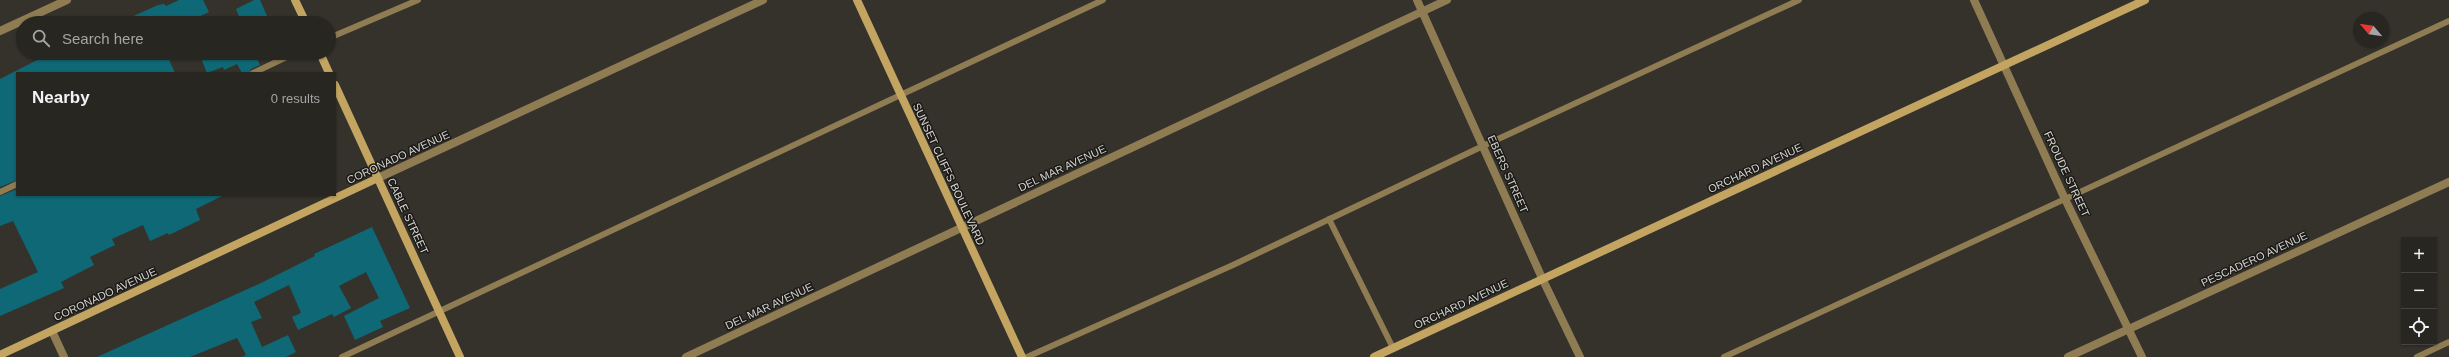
<!DOCTYPE html>
<html lang="en">
<head>
<meta charset="utf-8">
<style>
	:root { --surface:#282621; --page:#34322e; --text:#f1f3f6; --muted:#a5a5a5; --line:#44433f }
	body { margin:0; font-family:Helvetica,sans-serif; background:var(--page); color:var(--text) }
	.controls { position:absolute; right:12px; bottom:12px; display:grid; overflow:hidden; border-radius:0px; box-shadow:0 1px 3px #0004 }
	.controls button { width:36px; height:36px; display:grid; place-items:center; padding:0; border:0; border-bottom:1px solid var(--line); background:var(--surface); color:var(--text); font:20px sans-serif }
	.compass { position:absolute; left:2353px; top:12px; width:36px; height:36px; border-radius:50%; background:var(--surface); box-shadow:0 1px 3px #0004; rotate:299deg }
	.list { margin:0; padding:0; list-style:none }
	h2 { display:flex; justify-content:space-between; align-items:center; height:52px; margin:0; padding:0 16px; font-size:17px }
	h2 small { font-size:13px; font-weight:400; color:var(--muted) }
	.icon { flex:none; width:22px; height:22px; fill:none; stroke:currentColor; stroke-width:2; stroke-linecap:round; stroke-linejoin:round }
	.map { position:relative; flex:none; width:2449px; height:357px; overflow:hidden }
	.search { position:absolute; background:var(--surface); box-shadow:0 1px 3px #0004; left:16px; top:16px; width:320px; height:44px; display:flex; align-items:center; gap:10px; box-sizing:border-box; padding:0 14px; border-radius:22px; color:var(--muted); font-size:15px }
	.panel { position:absolute; background:var(--surface); box-shadow:0 1px 3px #0004; left:16px; top:72px; width:320px; height:124px; border-radius:0px }
	.map>svg:first-child { display:block }
	.building { fill:#0f6875 }
	.lines { fill:none; stroke-linecap:round; stroke-linejoin:round }
	.lane { stroke:#8f7c53; stroke-width:6 }
	.street { stroke:#8f7c53; stroke-width:8 }
	.secondary { stroke:#c3a561; stroke-width:8 }
	.labels { text-anchor:middle; dominant-baseline:central; stroke-width:3; stroke-linejoin:round; paint-order:stroke }
	.street-label { font-size:11px; fill:#d4d3cf; stroke:#1b1a17 }
</style>
</head>
<body>
<div class="map">
<svg width="2449" height="357" viewBox="0 0 2449 357">
	<rect width="100%" height="100%" fill="#35322c"/>
	<path class="building" d="M179 0H203L209 12 186 23H118L158 5 164 4 166 6Z
		M254 0H260L267 16 252 23H242L236 9Z
		M51 53H166L175 73H17V180L0 187V79Z
		M213 53H263L256 56 260 65 251 69 249 73H242L237 64 224 70 223 67 207 73 201 58Z
		M17 189V195H224L196 209 200 220 169 235 168 233 150 241 143 225 112 239 115 245 90 257 94 265 61 282 64 288 0 316V289L38 272 13 221 0 226V196Z
		M372 227 410 308 380 321 383 327 355 340 344 316 379 298 366 272 339 286 351 308 334 317 332 314 298 330 292 317 301 313 289 285 254 302 262 318 251 322 262 347 288 335 296 352 286 357H242L246 355 237 338 190 357H97L259 284 315 256 314 254Z"/>
	<g class="lines">
		<path class="lane" d="M329 38 418 0
			M253 73 295 53
			M0 192 17 184
			M1329 219 1393 348
			M342 357 1103 0
			M1027 357 1233 265 1483 146 1799 0
			M1724 357 2449 21
			M2417 357 2449 342"/>
		<path class="street" d="M1417 0 1542 278 1580 357
			M1974 0 2064 197 2142 357
			M0 31 67 0
			M378 178 763 0
			M52 331 64 357
			M686 357 1447 0
			M2068 357 2449 182"/>
		<path class="secondary" d="M295 0 306 23
			M857 0 1022 357
			M320 53 329 73
			M335 85 460 357
			M0 355 378 178
			M1374 357 2145 0"/>
	</g>
	<g class="labels">
		<g class="street-label">
			<text transform="translate(398 157) rotate(-25)">CORONADO AVENUE</text>
			<text transform="translate(1062 168) rotate(-25)">DEL MAR AVENUE</text>
			<text transform="translate(1755 168) rotate(-25)">ORCHARD AVENUE</text>
			<text transform="translate(949 174) rotate(65)">SUNSET CLIFFS BOULEVARD</text>
			<text transform="translate(1508 174) rotate(66)">EBERS STREET</text>
			<text transform="translate(2067 174) rotate(65)">FROUDE STREET</text>
			<text transform="translate(408 216) rotate(65)">CABLE STREET</text>
			<text transform="translate(2254 259) rotate(-25)">PESCADERO AVENUE</text>
			<text transform="translate(105 294) rotate(-25)">CORONADO AVENUE</text>
			<text transform="translate(1461 304) rotate(-25)">ORCHARD AVENUE</text>
			<text transform="translate(769 306) rotate(-25)">DEL MAR AVENUE</text>
		</g>
	</g>
</svg>
<div class="controls">
<button>+</button>
<button>−</button>
<button><svg class="icon" aria-label="locate" viewBox="0 0 24 24"><circle cx="12" cy="12" r="6"/><path d="M12 2v4M12 18v4M2 12h4M18 12h4"/></svg></button>
</div>
<svg class="compass" viewBox="-18 -18 36 36"><path d="M0-13l5 13h-10z" fill="#e53935"/><path d="M0 13l5-13h-10z" fill="#a5a5a5"/></svg>
<div class="search"><svg class="icon" aria-label="search" viewBox="0 0 24 24"><circle cx="10" cy="10" r="6"/><path d="M15 15l6 6"/></svg>Search here</div>
<section class="panel">
<h2>Nearby<small>0 results</small></h2>
<ul class="list">
</ul>
</section>
</div>
</body>
</html>
